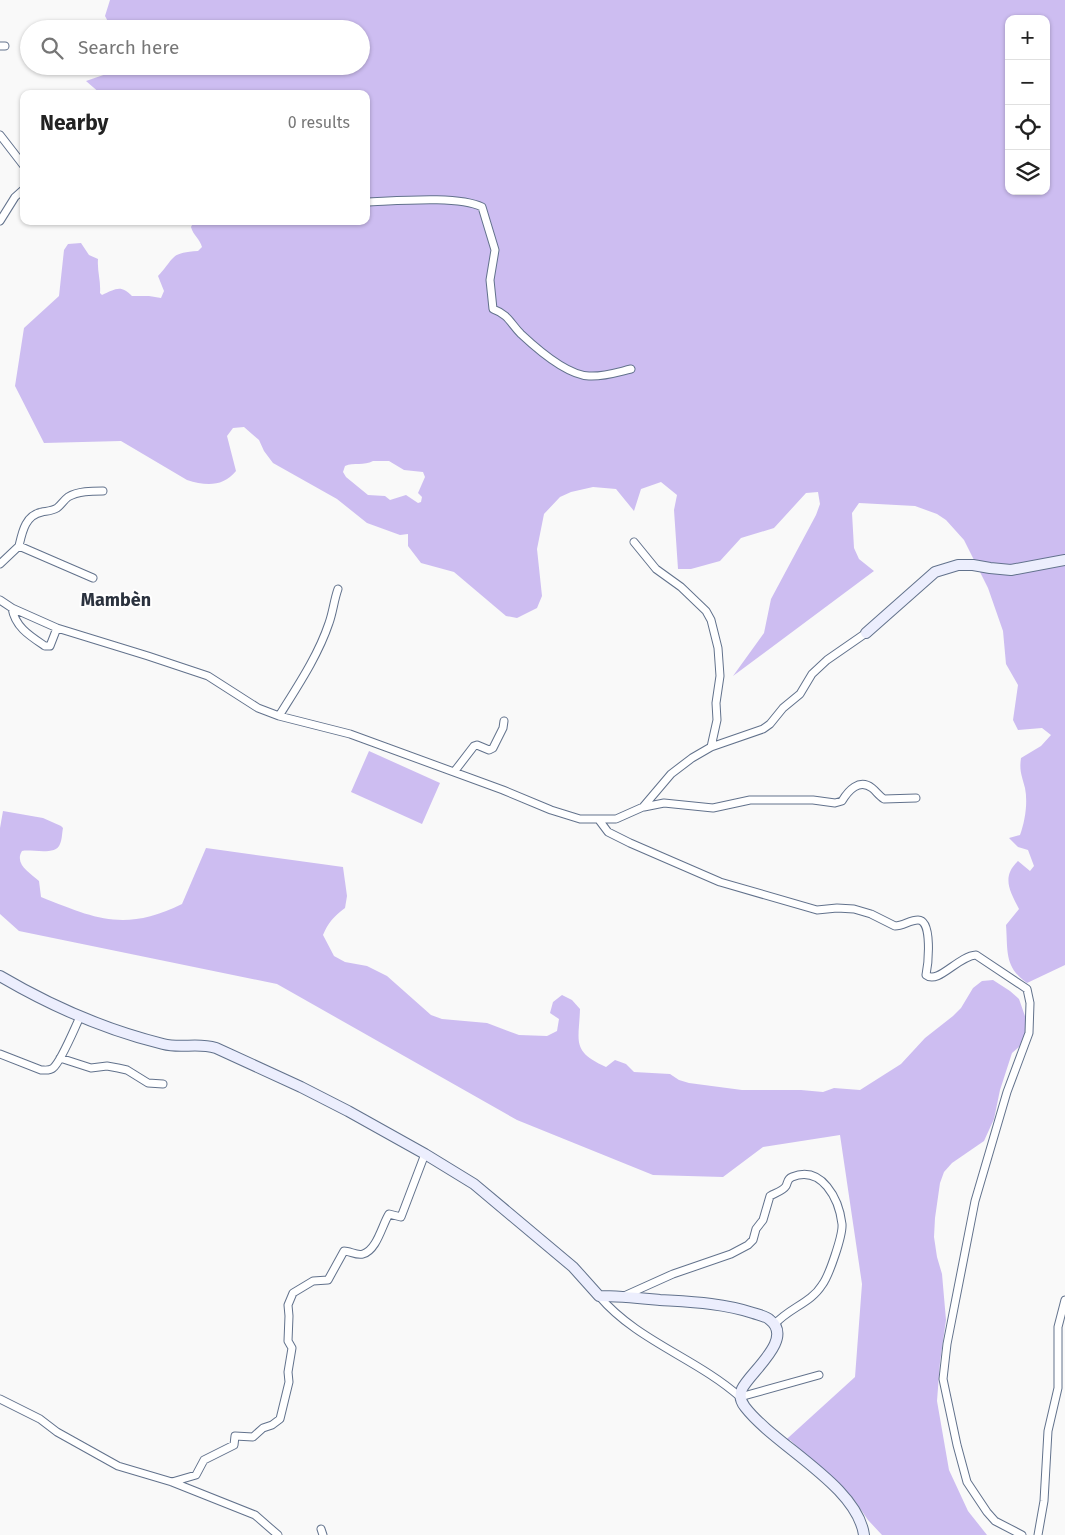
<!DOCTYPE html>
<html lang="en">
<head>
<meta charset="utf-8">
<style>
	:root { --surface:#fff; --page:#f6f6f6; --text:#222; --muted:#767676; --line:#e0e0e0 }
	body { margin:0; font-family:"Fira Sans",sans-serif; background:var(--page); color:var(--text) }
	.controls { position:absolute; right:15px; top:15px; display:grid; overflow:hidden; border-radius:10px; box-shadow:0 1px 4px #0004 }
	.controls button { width:45px; height:45px; display:grid; place-items:center; padding:0; border:0; border-bottom:1px solid var(--line); background:var(--surface); color:var(--text); font:25px sans-serif }
	.list { margin:0; padding:0; list-style:none }
	h2 { display:flex; justify-content:space-between; align-items:center; height:65px; margin:0; padding:0 20px; font-size:21px }
	h2 small { font-size:16px; font-weight:400; color:var(--muted) }
	.icon { flex:none; width:28px; height:28px; fill:none; stroke:currentColor; stroke-width:2; stroke-linecap:round; stroke-linejoin:round }
	.map { position:relative; flex:none; width:1065px; height:1535px; overflow:hidden }
	.search { position:absolute; background:var(--surface); box-shadow:0 1px 4px #0004; left:20px; top:20px; width:350px; height:55px; display:flex; align-items:center; gap:12px; box-sizing:border-box; padding:0 18px; border-radius:28px; color:var(--muted); font-size:19px }
	.panel { position:absolute; background:var(--surface); box-shadow:0 1px 4px #0004; left:20px; top:90px; width:350px; height:135px; border-radius:10px }
	.map>svg:first-child { display:block }
	.green { fill:#cdbdf1; fill-rule:evenodd }
	.lines { fill:none; stroke-linecap:round; stroke-linejoin:round }
	.street-casing { stroke:#62728c; stroke-width:9 }
	.secondary-casing { stroke:#62728c; stroke-width:12 }
	.street { stroke:#fff; stroke-width:7 }
	.secondary { stroke:#eceefd; stroke-width:10 }
	.labels { text-anchor:middle; dominant-baseline:central; stroke-width:4; stroke-linejoin:round; paint-order:stroke }
	.quarter-label { font-size:18px; font-weight:bold; fill:#2b323e; stroke:#fff }
</style>
</head>
<body>
<div class="map">
<svg width="1065" height="1535" viewBox="0 0 1065 1535">
	<rect width="100%" height="100%" fill="#f9f9f9"/>
	<path class="green" d="M110 0H1065V965L1027 983C1004 967 1008 951 1006 925L1019 909C1010 891 1001 877 1018 861L1030 871 1034 866 1028 850 1018 847 1009 838 1020 835C1025 821 1028 803 1025 788 1022 776 1019 771 1021 758L1041 746 1051 735 1042 728 1018 730 1013 720 1018 685 1006 664 1003 631 988 588 964 540 946 520 937 514 915 506 859 503 852 513 854 548 859 559 874 571 733 676 764 633 771 599 816 515 820 504 818 492 806 493 774 528 741 538 720 561 691 569H678L674 510 677 495 661 482 641 489 634 511 616 489 593 487 571 492 560 497 544 514 537 549 542 596 537 608 517 618 506 616 454 572 421 563 408 546V534L400 535 367 523 337 499 273 463 264 451 259 440 244 427 233 428 227 436 236 471C223 487 206 486 187 480L121 441 44 443 15 386 24 328 59 296 64 250 68 244 81 243 89 255 98 259C97 271 101 281 100 293L102 295C115 289 121 284 132 296H149L161 298 164 291 158 276C176 257 169 253 198 251L202 247C200 239 193 235 191 227L194 221H220L237 225 244 221H366V94H101L86 81 115 71 117 66H361V29H112L105 16ZM1009 19H1046V191H1009ZM373 461H389L404 470 423 472 425 477 418 493 422 497 421 502 418 503 406 495 390 500 385 496 368 495 346 477 343 472 345 466C354 462 364 466 373 461Z
		M369 751 440 783 422 824 351 792Z
		M3 811 43 818 61 826 63 828C62 833 62 840 60 844 56 856 32 849 22 851 14 864 30 873 39 881L41 897C96 919 125 932 182 904L206 848 343 867 347 896 345 908C334 916 328 923 323 935L334 956 345 962 367 966 387 976 431 1015 442 1019 487 1023 519 1035 547 1036 557 1031 559 1019 550 1013 553 1002 562 995 572 1000 580 1009C579 1042 571 1051 606 1067L615 1060 626 1064 634 1072 670 1074 679 1080 689 1083 742 1090H801L823 1092 834 1088 860 1090 901 1064 925 1038 953 1016 961 1008 973 988 982 981 993 980 1010 991 1019 999 1026 1019 1025 1037 1019 1047 1012 1053 1000 1090 994 1119 984 1141 952 1163 944 1172 940 1183 935 1218 934 1237 937 1257 942 1274 946 1320 940 1362 937 1401 949 1470 968 1511 987 1535H882L868 1520 853 1498 790 1440 778 1447 855 1377 862 1284 840 1135 763 1147 723 1177 653 1175 517 1120 277 984 19 931 0 914V828Z"/>
	<g class="lines">
		<defs>
			<path id="street" d="M0 46H5
				M0 135 24 166
				M366 202C395 201 458 195 482 207L495 250 490 280 493 309C509 315 510 323 521 334 537 349 567 375 589 376 603 377 618 372 631 369
				M0 221 15 197 24 189
				M634 542 656 569 681 587 706 611 711 620 718 648 720 676 716 703 717 720 711 747
				M19 546C22 533 25 515 42 512 47 511 52 511 57 508 61 505 64 500 68 497 78 491 92 491 103 491
				M0 564 19 546 93 578
				M0 600 12 608 57 628 148 656 208 676 258 708 279 716 350 734 503 790 551 810 580 819H616L643 807 671 774 692 758 711 747 763 729 770 724 783 708 800 694 812 674 827 660 866 633
				M12 608C15 627 30 636 45 646H50L57 628
				M279 716C297 687 318 656 329 623 333 612 334 600 338 589
				M454 772 474 746 477 745 489 750 493 748 503 728 504 721
				M644 807 664 803 713 808 750 800H813L835 803 842 801C848 791 859 778 872 788 876 791 879 796 884 799L916 798
				M599 820 608 832 630 843 720 882 817 910 837 908 854 909 871 914 895 926C903 926 910 920 918 920 933 920 928 965 926 975 938 985 958 956 976 955L1027 989 1030 1003 1029 1033 1007 1092 975 1201 947 1344 943 1379 957 1445 967 1482 987 1512 995 1521 1022 1535
				M0 1054 41 1070C45 1070 50 1071 53 1068 61 1062 75 1027 80 1017
				M60 1058 91 1068 107 1066 118 1068 127 1070 148 1083 163 1084
				M599 1296C637 1341 696 1358 740 1397L819 1375
				M624 1296 673 1274 731 1254 748 1245 753 1240 756 1229 763 1220 770 1196C775 1193 783 1191 786 1186 788 1182 787 1179 792 1177 822 1165 839 1199 842 1224 843 1235 829 1276 822 1285 811 1303 789 1308 775 1324
				M0 1399 40 1419 57 1432 118 1466 172 1482 255 1515 278 1535
				M172 1482 196 1475 204 1460 234 1445 235 1436 253 1437 263 1428 272 1425 280 1419 289 1382 288 1372 292 1348 288 1341 289 1316 288 1305 293 1293 313 1281 328 1280 344 1251C350 1251 357 1256 363 1254 377 1250 382 1225 389 1214L401 1217 425 1154
				M321 1529 323 1535
				M1038 1535 1044 1501 1048 1431 1058 1388V1327L1065 1300"/>
			<path id="secondary" d="M866 633 935 572 958 565H973L990 568 1011 570 1065 560
				M0 976C51 1006 106 1030 163 1044 182 1049 196 1042 216 1048L301 1087 348 1111 425 1154 474 1184 573 1267 599 1296C620 1296 639 1298 660 1300 691 1302 722 1303 753 1313 759 1315 766 1316 770 1320 795 1339 749 1373 742 1389 739 1396 741 1402 745 1407 775 1446 857 1485 864 1535"/>
		</defs>
		<use href="#street" class="street-casing"/>
		<use href="#secondary" class="secondary-casing"/>
		<use href="#street" class="street"/>
		<use href="#secondary" class="secondary"/>
	</g>
	<g class="labels">
		<g class="quarter-label">
			<text x="116" y="600">Mambèn</text>
		</g>
	</g>
</svg>
<div class="controls">
<button>+</button>
<button>−</button>
<button><svg class="icon" aria-label="locate" viewBox="0 0 24 24"><circle cx="12" cy="12" r="6"/><path d="M12 2v4M12 18v4M2 12h4M18 12h4"/></svg></button>
<button><svg class="icon" aria-label="layers" viewBox="0 0 24 24"><path d="M12 4l9 5-9 5-9-5zM3 14l9 5 9-5"/></svg></button>
</div>
<div class="search"><svg class="icon" aria-label="search" viewBox="0 0 24 24"><circle cx="10" cy="10" r="6"/><path d="M15 15l6 6"/></svg>Search here</div>
<section class="panel">
<h2>Nearby<small>0 results</small></h2>
<ul class="list">
</ul>
</section>
</div>
</body>
</html>
